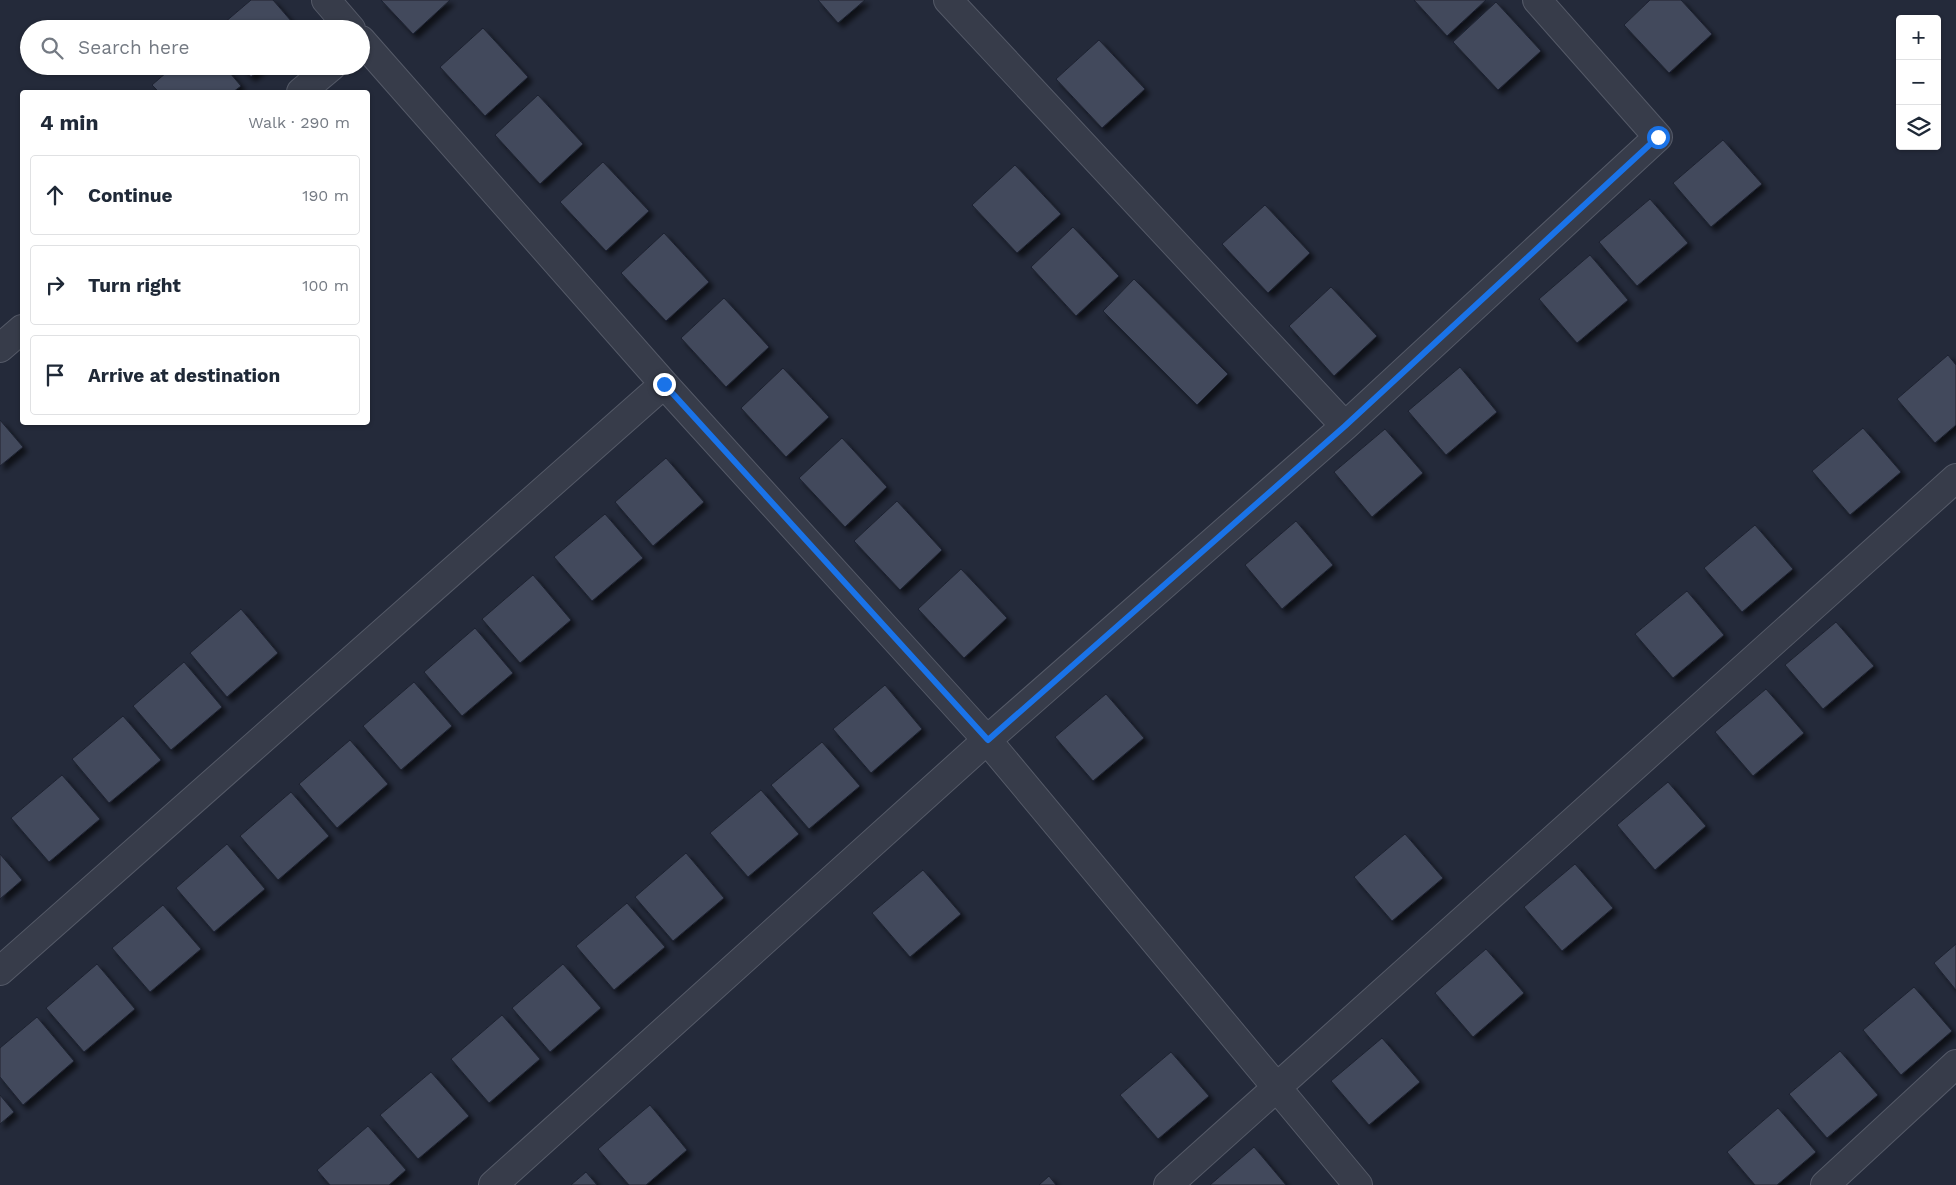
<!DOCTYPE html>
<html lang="en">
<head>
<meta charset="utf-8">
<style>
	:root { --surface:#fff; --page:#f6f6f7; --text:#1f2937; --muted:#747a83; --line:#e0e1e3 }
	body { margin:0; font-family:"Work Sans",sans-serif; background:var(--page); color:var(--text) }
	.controls { position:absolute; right:15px; top:15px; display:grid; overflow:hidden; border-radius:5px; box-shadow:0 1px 4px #0004 }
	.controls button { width:45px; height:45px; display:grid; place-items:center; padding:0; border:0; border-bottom:1px solid var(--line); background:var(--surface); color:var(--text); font:25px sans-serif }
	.stop { position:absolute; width:15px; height:15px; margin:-11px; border:4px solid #1a73e8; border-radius:50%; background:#fff }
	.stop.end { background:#1a73e8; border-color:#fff; box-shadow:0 1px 5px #0008 }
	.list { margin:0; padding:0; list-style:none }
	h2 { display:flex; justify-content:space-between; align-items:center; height:65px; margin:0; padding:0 20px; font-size:21px }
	h2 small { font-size:16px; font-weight:400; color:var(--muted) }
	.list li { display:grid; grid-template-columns:32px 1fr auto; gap:15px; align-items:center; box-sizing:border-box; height:80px; margin:0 10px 10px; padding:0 10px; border:1px solid var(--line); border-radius:5px }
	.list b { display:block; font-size:19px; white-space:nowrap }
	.list em { font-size:16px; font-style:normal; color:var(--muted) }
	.icon { flex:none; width:28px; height:28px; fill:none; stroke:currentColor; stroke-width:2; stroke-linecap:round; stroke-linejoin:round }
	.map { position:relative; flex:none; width:1956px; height:1185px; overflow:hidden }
	.search { position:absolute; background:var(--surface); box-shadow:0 1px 4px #0004; left:20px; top:20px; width:350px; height:55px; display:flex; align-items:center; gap:12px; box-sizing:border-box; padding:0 18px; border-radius:28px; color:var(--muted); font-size:19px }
	.panel { position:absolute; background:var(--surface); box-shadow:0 1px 4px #0004; left:20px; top:90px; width:350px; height:335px; border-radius:5px }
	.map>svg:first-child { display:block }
	.building { fill:#43495b; stroke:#1e2331; filter:url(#shadow) }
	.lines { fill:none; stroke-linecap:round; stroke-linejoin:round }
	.minor-casing { stroke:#555a68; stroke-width:30 }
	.minor { stroke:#373c4a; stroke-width:28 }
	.route { stroke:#1a73e8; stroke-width:6 }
</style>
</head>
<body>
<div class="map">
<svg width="1956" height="1185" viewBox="0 0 1956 1185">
	<defs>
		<filter id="shadow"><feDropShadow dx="4.5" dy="4.5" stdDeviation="2.5" flood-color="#0009"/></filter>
	</defs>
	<rect width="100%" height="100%" fill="#242a3a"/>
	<path class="building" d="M251 0H273L298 29H217Z
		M381 0H450L413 34Z
		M818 0H865L838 23Z
		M1414 0H1486L1447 36Z
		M1650 0H1681L1712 34 1669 73 1624 25Z
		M1496 2 1541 51 1498 90 1453 42Z
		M483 28 528 77 485 116 440 67Z
		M1099 40 1145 89 1102 128 1056 79Z
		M174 66H224L241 86 233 92H159L152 85Z
		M241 66H263L251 77Z
		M538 95 583 144 540 184 495 135Z
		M1723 140 1762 184 1711 227 1673 183Z
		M603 162 649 211 606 251 560 202Z
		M1015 165 1061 214 1017 253 972 205Z
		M1650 199 1688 243 1637 286 1599 242Z
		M1265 205 1310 253 1268 293 1222 244Z
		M1073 227 1119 276 1076 316 1031 267Z
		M664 233 709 282 666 321 621 273Z
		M1590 255 1628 300 1577 343 1539 299Z
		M1134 279 1228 374 1197 405 1103 311Z
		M1331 287 1377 336 1334 376 1289 326Z
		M724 298 769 347 726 387 681 338Z
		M1948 355 1956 365V425L1935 443 1897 399Z
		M1460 367 1497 412 1446 455 1408 411Z
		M783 368 829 417 786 457 741 408Z
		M0 420 23 447 0 466Z
		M1863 428 1901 472 1850 515 1812 471Z
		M1385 429 1423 473 1372 517 1334 472Z
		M842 438 887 487 845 527 799 478Z
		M666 458 704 502 653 546 615 502Z
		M897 501 942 550 900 590 854 541Z
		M605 514 643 558 592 601 554 557Z
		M1296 521 1333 565 1282 609 1245 565Z
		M1755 525 1793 569 1742 612 1704 568Z
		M961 569 1007 618 964 658 918 609Z
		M533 575 571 620 520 663 482 619Z
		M1687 591 1724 635 1673 678 1635 634Z
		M241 609 278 653 227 697 190 653Z
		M1836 622 1874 666 1823 709 1785 665Z
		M475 628 513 673 462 716 424 672Z
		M184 662 222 707 171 750 133 706Z
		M414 682 452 726 401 770 363 726Z
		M885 685 922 729 871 773 833 729Z
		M1766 689 1804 733 1753 776 1715 732Z
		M1106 694 1144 738 1093 781 1055 737Z
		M123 716 161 760 109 803 72 759Z
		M350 740 388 784 337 828 299 784Z
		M822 742 860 786 809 829 771 785Z
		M62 775 100 819 49 862 11 818Z
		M1668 782 1706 826 1655 870 1617 825Z
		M761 790 799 834 748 877 710 833Z
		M291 792 329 836 278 880 240 836Z
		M1405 834 1443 878 1392 921 1354 877Z
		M227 844 265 889 214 932 176 888Z
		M686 853 724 898 673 941 635 897Z
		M0 854 22 880 0 899Z
		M1575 864 1613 908 1562 951 1524 907Z
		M923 870 961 914 910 957 872 913Z
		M627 903 665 947 614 990 576 946Z
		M163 905 201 949 150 992 112 948Z
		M1956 944V990L1934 963Z
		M1486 949 1524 993 1473 1037 1435 993Z
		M97 964 135 1009 84 1052 46 1008Z
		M563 964 601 1008 550 1052 512 1008Z
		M1914 987 1952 1031 1901 1075 1863 1030Z
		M502 1015 540 1059 489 1103 451 1059Z
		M37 1017 74 1061 23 1105 0 1077V1048Z
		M1382 1038 1420 1082 1369 1125 1331 1081Z
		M1840 1051 1878 1095 1827 1138 1789 1094Z
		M1171 1052 1209 1096 1158 1139 1120 1095Z
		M431 1072 469 1116 418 1159 380 1115Z
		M0 1095 14 1112 0 1124Z
		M650 1105 687 1150 646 1185H629L598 1149Z
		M1778 1108 1816 1152 1777 1185H1755L1727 1152Z
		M368 1126 406 1170 389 1185H330L317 1170Z
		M1254 1147 1286 1185H1210Z
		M586 1172 597 1185H571Z
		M1049 1176 1056 1185H1039Z"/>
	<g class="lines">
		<defs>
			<path id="minor" d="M326 0 351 29
				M948 0 1345 426
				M361 40 664 384 987 740 1358 1185
				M301 92 332 66
				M0 348 22 329
				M0 971 664 384
				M493 1185 987 740 1345 426 1658 137 1537 0
				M1168 1185 1956 478
				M1825 1185 1956 1064"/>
		</defs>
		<use href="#minor" class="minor-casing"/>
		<use href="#minor" class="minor"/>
	</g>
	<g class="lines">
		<path class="route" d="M664 384 988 740 1345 426 1658 137"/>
	</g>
</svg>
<div class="controls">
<button>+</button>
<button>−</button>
<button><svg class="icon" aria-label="layers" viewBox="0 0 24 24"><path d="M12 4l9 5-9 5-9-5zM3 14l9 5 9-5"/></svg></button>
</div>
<div class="stop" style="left:1658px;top:137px"></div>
<div class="stop end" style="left:664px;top:384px"></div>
<div class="search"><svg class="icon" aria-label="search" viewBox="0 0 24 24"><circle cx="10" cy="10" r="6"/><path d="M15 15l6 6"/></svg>Search here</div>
<section class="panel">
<h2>4 min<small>Walk · 290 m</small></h2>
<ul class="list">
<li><svg class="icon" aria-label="ahead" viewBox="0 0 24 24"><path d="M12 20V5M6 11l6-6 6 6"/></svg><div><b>Continue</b></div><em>190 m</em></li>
<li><svg class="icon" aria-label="right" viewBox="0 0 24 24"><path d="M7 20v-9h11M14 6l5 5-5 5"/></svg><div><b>Turn right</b></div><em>100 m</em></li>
<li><svg class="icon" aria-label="arrive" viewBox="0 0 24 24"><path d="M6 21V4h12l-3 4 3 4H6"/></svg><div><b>Arrive at destination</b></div></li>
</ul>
</section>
</div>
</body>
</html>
